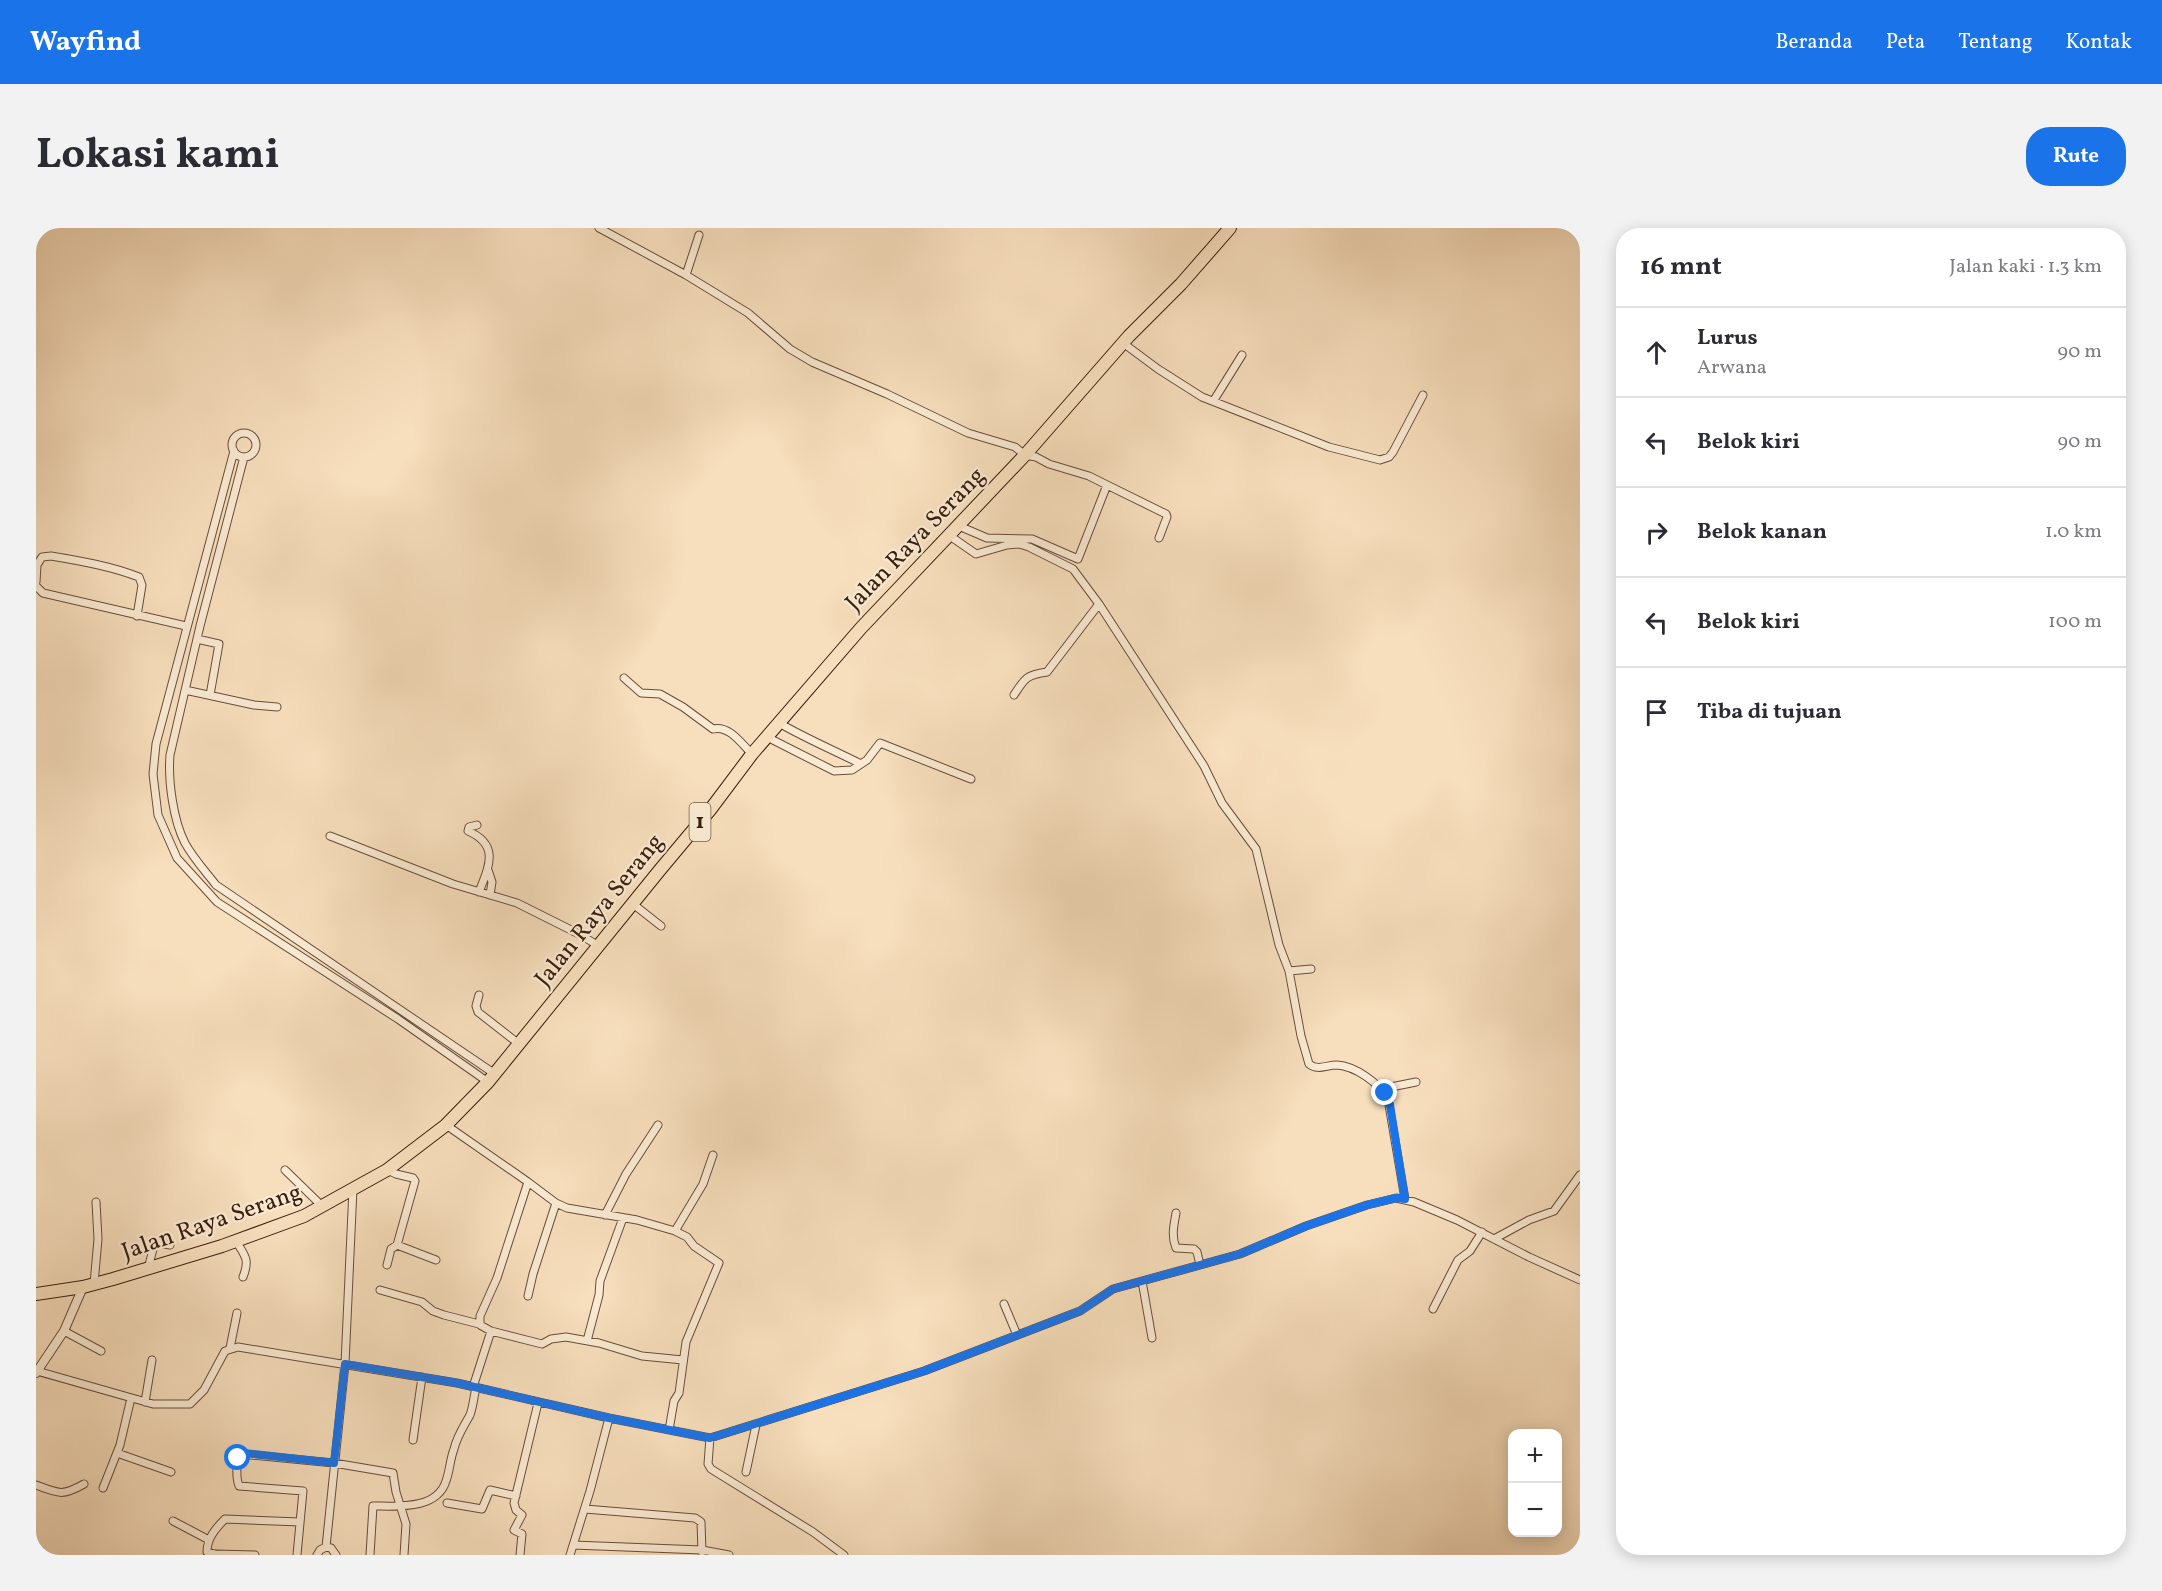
<!DOCTYPE html>
<html lang="id">
<head>
<meta charset="utf-8">
<style>
	:root { --surface:#fff; --page:#f2f2f3; --text:#2b2b33; --muted:#7c7c81; --line:#e1e1e2; --accent:#1a73e8 }
	body { margin:0; font-family:Vollkorn,serif; background:var(--page); color:var(--text) }
	.controls { position:absolute; right:18px; bottom:18px; display:grid; overflow:hidden; border-radius:12px; box-shadow:0 3px 15px #0003 }
	.controls button { width:54px; height:54px; display:grid; place-items:center; padding:0; border:0; border-bottom:2px solid var(--line); background:var(--surface); color:var(--text); font:30px sans-serif }
	.stop { position:absolute; width:18px; height:18px; margin:-14px; border:4px solid #1a73e8; border-radius:50%; background:#fff }
	.stop.end { background:#1a73e8; border-color:#fff; box-shadow:0 2px 6px #0008 }
	.list { margin:0; padding:0; list-style:none }
	h2 { display:flex; justify-content:space-between; align-items:center; height:78px; margin:0; padding:0 24px; font-size:26px }
	h2 small { font-size:20px; font-weight:400; color:var(--muted) }
	.list li { display:grid; grid-template-columns:39px 1fr auto; gap:18px; align-items:center; box-sizing:border-box; height:90px; padding:0 24px; border-top:2px solid var(--line) }
	.list b { display:block; font-size:22px; white-space:nowrap }
	.list p { margin:0; font-size:20px; white-space:nowrap; color:var(--muted) }
	.list em { font-size:20px; font-style:normal; color:var(--muted) }
	.icon { flex:none; width:33px; height:33px; fill:none; stroke:currentColor; stroke-width:2; stroke-linecap:round; stroke-linejoin:round }
	.map { position:relative; flex:none; width:1544px; height:1327px; overflow:hidden; border-radius:24px }
	header { display:flex; align-items:center; gap:36px; box-sizing:border-box; height:84px; padding:0 30px; background:var(--accent); color:#fff }
	header strong { font-size:28px }
	nav { display:flex; gap:33px; margin-inline-start:auto; font-size:21px }
	.intro { display:flex; align-items:center; justify-content:space-between; box-sizing:border-box; height:144px; padding:0 36px }
	h1 { margin:0; font-size:42px }
	.button { padding:15px 27px; border-radius:24px; background:var(--accent); color:#fff; font-size:21px; font-weight:700 }
	main { display:flex; gap:36px; padding:0 36px }
	aside { flex:1; background:var(--surface); border-radius:24px; box-shadow:0 3px 15px #0003 }
	.map>svg:first-child { display:block }
	.lines { fill:none; stroke-linecap:round; stroke-linejoin:round }
	.minor-casing { stroke:#684e39; stroke-width:9 }
	.tertiary-casing { stroke:#684e39; stroke-width:10 }
	.trunk-casing { stroke:#381e0d; stroke-width:14 }
	.minor { stroke:#faead3; stroke-width:7 }
	.tertiary { stroke:#faead3; stroke-width:8 }
	.trunk { stroke:#f7debc; stroke-width:12 }
	.route { stroke:#1a73e8; stroke-width:8 }
	.labels { text-anchor:middle; dominant-baseline:central; stroke-width:4.5; stroke-linejoin:round; paint-order:stroke }
	.shield { fill:#faead3; stroke:#725b48; stroke-width:1.5 }
	.shield-label { font-size:22px; font-weight:bold; fill:#381e0d }
	.street-label { font-size:24px; fill:#381e0d; stroke:#faead3 }
</style>
</head>
<body>
<header>
<strong>Wayfind</strong>
<nav><a>Beranda</a><a>Peta</a><a>Tentang</a><a>Kontak</a></nav>
</header>
<div class="intro"><h1>Lokasi kami</h1><a class="button">Rute</a></div>
<main>
<div class="map">
<svg width="1544" height="1327" viewBox="0 0 1544 1327">
	<rect width="100%" height="100%" fill="#f7debc"/>
	<filter id="stains"><feTurbulence type="fractalNoise" baseFrequency=".00333" numOctaves="4"/><feColorMatrix values="0 0 0 0 .2 0 0 0 0 .09 0 0 0 0 .02 0 0 0 .5 -.17"/></filter>
	<radialGradient id="worn" r=".72"><stop offset=".6" stop-color="#630" stop-opacity="0"/><stop offset="1" stop-color="#630" stop-opacity=".3"/></radialGradient>
	<g class="lines">
		<defs>
			<path id="minor" d="M563 0 650 47 712 85 754 121 776 134 851 166 932 205 979 219 989 227 1000 229 1013 236 1053 248 1071 257 1042 331 996 311 951 310 923 298
				M650 47 663 7
				M1087 115 1122 141 1166 169 1293 219 1344 232 1353 229 1357 224 1387 167
				M1178 172 1206 127
				M196 217a12 12 0 1 1 24 0a12 12 0 1 1-24 0Z
				M198 223 120 516 117 546 122 587 141 630 181 674 362 791 452 854
				M208 229 164 398 134 527C132 552 137 592 149 615 157 630 170 644 180 657L459 846
				M1071 257 1130 286 1131 289 1123 310
				M914 308 940 326 971 317 983 316 993 319 1037 341 1063 376 1168 538 1186 575 1220 621 1243 717 1253 743 1265 808 1273 836C1282 843 1290 837 1301 837 1319 838 1343 855 1352 871L1369 971
				M0 354 1 337 6 329 15 328C45 333 74 338 103 349L106 357 101 388
				M0 358 7 365 150 398
				M161 411 183 416 174 467
				M588 450 605 465 624 466 647 479 677 501C693 497 705 515 716 526
				M149 462 218 477 241 479
				M978 467C989 450 990 447 1011 444L1063 376
				M743 495C769 510 797 522 825 536
				M731 509 798 543 816 542 831 532 844 515 935 551
				M441 597 433 599 432 603C464 617 453 638 443 664
				M294 608 417 656 481 675 541 705 563 718
				M452 642 456 654 454 667
				M597 676 625 698
				M1253 743 1275 741
				M443 767 440 778 442 784 483 816
				M1345 861 1380 854
				M410 897 492 954 461 1050 444 1088V1097L455 1103 506 1116 515 1111 530 1109 563 1115 606 1128 647 1132
				M249 942 286 978
				M351 942 360 946 377 950 379 953 363 1010 361 1017 355 1021 351 1037
				M492 954 520 975 531 980 601 992 639 1003 651 1009 658 1018 683 1035 650 1114 643 1165 638 1173 633 1202
				M1140 985C1138 997 1135 1008 1140 1020L1158 1021 1161 1024 1164 1037
				M569 987 590 946 622 897
				M639 1003 667 956 677 927
				M1458 1011 1493 992 1518 983 1544 947
				M200 1013C209 1028 214 1031 207 1049
				M361 1017 400 1032
				M112 1041 118 1017 123 1015 134 1017
				M1106 1053 1116 1110
				M58 1056 62 1011 60 974
				M344 1062 386 1074 397 1083 408 1087 443 1096
				M492 1068 497 1046 520 975
				M968 1076 981 1107
				M1397 1081 1422 1032 1434 1023 1446 1004
				M28 1103 65 1123
				M551 1113 563 1067 564 1053 587 990
				M194 1120 201 1085
				M1 1143 117 1176H154L168 1162 189 1123 202 1119 421 1155 573 1190 674 1210 888 1143 1044 1083 1077 1061 1204 1026 1270 998 1331 977 1360 970 1378 974 1421 992 1493 1029 1544 1052
				M437 1159 455 1103
				M109 1174 116 1132
				M674 1210 672 1236 675 1241 777 1304 808 1327
				M377 1212 386 1149
				M81 1225 135 1244
				M710 1244 720 1197
				M0 1257C23 1266 27 1268 48 1256
				M67 1260 84 1217 95 1170
				M411 1275 446 1281 454 1262 480 1268
				M549 1281 659 1290 665 1294 666 1324
				M137 1293 173 1312
				M537 1317 666 1322 693 1327
				M290 1319 309 1136 317 961
				M290 1319 295 1320 300 1327
				M219 1327 179 1326 171 1324C171 1310 180 1300 189 1291L264 1294
				M261 1327 267 1263 203 1258C200 1250 200 1234 204 1226L298 1235 357 1245 360 1264 370 1296 368 1327
				M281 1327 284 1322 290 1319
				M334 1327 337 1278C362 1278 401 1282 410 1253 414 1242 414 1231 418 1221 421 1208 428 1198 434 1187 437 1179 438 1168 440 1159
				M484 1327 486 1306 478 1302 486 1287 480 1282 478 1275 502 1175
				M534 1327 554 1263 573 1190"/>
			<path id="tertiary" d="M0 1145 28 1103 47 1059"/>
			<path id="trunk" d="M0 1066 47 1059 77 1051 186 1018 268 988 351 942 410 897 452 854 623 643 674 582 716 526 825 400 989 227 1093 108 1145 56 1194 0"/>
		</defs>
		<use href="#minor" class="minor-casing"/>
		<use href="#tertiary" class="tertiary-casing"/>
		<use href="#trunk" class="trunk-casing"/>
		<use href="#minor" class="minor"/>
		<use href="#tertiary" class="tertiary"/>
		<use href="#trunk" class="trunk"/>
	</g>
	<g class="lines">
		<path class="route" d="M202 1230 208 1225 298 1235 309 1136 421 1155 573 1190 674 1210 888 1143 1044 1083 1077 1061 1204 1026 1270 998 1331 977 1360 970 1369 971 1354 877 1349 865"/>
	</g>
	<g class="labels">
		<rect class="shield" x="653.5" y="575" width="21" height="38" rx="4.5"/>
		<g class="shield-label">
			<text x="664" y="594">1</text>
		</g>
		<g class="street-label">
			<text transform="translate(880 312) rotate(-46)">Jalan Raya Serang</text>
			<text transform="translate(564 683) rotate(-51)">Jalan Raya Serang</text>
			<text transform="translate(176 995) rotate(-19)">Jalan Raya Serang</text>
		</g>
	</g>
	<rect width="100%" height="100%" filter="url(#stains)"/>
	<rect width="100%" height="100%" fill="url(#worn)"/>
</svg>
<div class="controls">
<button>+</button>
<button>−</button>
</div>
<div class="stop" style="left:202px;top:1230px"></div>
<div class="stop end" style="left:1349px;top:865px"></div>
</div>
<aside>
<h2>16 mnt<small>Jalan kaki · 1.3 km</small></h2>
<ul class="list">
<li><svg class="icon" aria-label="ahead" viewBox="0 0 24 24"><path d="M12 20V5M6 11l6-6 6 6"/></svg><div><b>Lurus</b><p>Arwana</p></div><em>90 m</em></li>
<li><svg class="icon" aria-label="left" viewBox="0 0 24 24"><path d="M17 20v-9H6M10 6l-5 5 5 5"/></svg><div><b>Belok kiri</b></div><em>90 m</em></li>
<li><svg class="icon" aria-label="right" viewBox="0 0 24 24"><path d="M7 20v-9h11M14 6l5 5-5 5"/></svg><div><b>Belok kanan</b></div><em>1.0 km</em></li>
<li><svg class="icon" aria-label="left" viewBox="0 0 24 24"><path d="M17 20v-9H6M10 6l-5 5 5 5"/></svg><div><b>Belok kiri</b></div><em>100 m</em></li>
<li><svg class="icon" aria-label="arrive" viewBox="0 0 24 24"><path d="M6 21V4h12l-3 4 3 4H6"/></svg><div><b>Tiba di tujuan</b></div></li>
</ul>
</aside>
</main>
</body>
</html>
